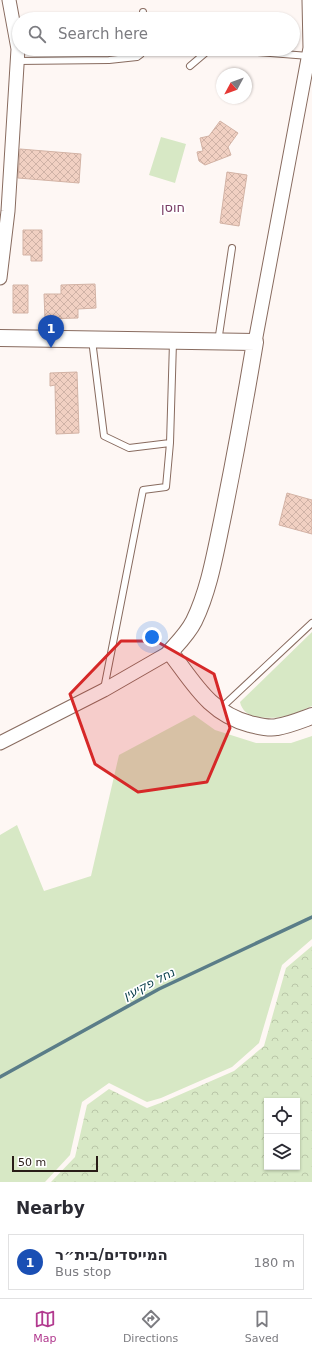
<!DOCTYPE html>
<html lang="en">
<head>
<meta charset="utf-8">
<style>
	:root { --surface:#fff; --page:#f7f7f7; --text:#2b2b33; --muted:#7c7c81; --line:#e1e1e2; --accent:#b23a8f }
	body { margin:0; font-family:"DejaVu Sans",Heebo,sans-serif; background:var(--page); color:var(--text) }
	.controls { position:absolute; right:12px; bottom:12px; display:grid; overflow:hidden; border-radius:0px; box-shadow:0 1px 3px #0004 }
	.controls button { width:36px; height:36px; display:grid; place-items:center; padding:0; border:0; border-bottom:1px solid var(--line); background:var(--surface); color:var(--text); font:20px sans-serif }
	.compass { position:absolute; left:216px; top:68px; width:36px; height:36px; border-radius:50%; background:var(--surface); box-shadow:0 1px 3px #0004; rotate:229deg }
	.scale { position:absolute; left:12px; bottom:10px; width:86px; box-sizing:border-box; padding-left:4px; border:2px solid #281c17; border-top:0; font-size:11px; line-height:14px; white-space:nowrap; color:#281c17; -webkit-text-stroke:3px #fff; paint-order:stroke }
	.you { position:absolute; left:152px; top:637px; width:14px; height:14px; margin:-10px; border:3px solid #fff; border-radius:50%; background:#1a73e8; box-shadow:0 0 0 6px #1a73e833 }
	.badge { display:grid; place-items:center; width:26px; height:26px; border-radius:50%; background:var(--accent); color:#fff; font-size:13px; font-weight:700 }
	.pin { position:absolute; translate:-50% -33px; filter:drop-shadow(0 1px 2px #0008) }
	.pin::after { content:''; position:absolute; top:21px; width:14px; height:12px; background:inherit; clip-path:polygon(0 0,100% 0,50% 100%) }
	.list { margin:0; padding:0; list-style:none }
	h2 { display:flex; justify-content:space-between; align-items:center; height:52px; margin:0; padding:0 16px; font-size:17px }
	h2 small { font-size:13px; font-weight:400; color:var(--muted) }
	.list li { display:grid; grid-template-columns:26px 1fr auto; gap:12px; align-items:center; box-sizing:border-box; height:56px; margin:0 8px 8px; padding:0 8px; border:1px solid var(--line); border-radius:0px }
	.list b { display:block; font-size:15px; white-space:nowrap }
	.list p { margin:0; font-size:13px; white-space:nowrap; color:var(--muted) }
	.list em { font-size:13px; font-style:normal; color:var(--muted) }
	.icon { flex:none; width:22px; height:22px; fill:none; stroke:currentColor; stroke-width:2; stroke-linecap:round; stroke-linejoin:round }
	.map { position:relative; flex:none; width:312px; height:1182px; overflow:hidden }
	.search { position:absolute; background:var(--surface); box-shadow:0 1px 3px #0004; left:12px; right:12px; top:12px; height:44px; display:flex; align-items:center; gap:10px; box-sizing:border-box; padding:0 14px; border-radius:22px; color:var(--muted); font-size:15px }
	.sheet { height:116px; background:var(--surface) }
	nav { display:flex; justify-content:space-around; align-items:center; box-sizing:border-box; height:56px; border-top:1px solid var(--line); background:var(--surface); font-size:11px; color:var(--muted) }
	nav a { display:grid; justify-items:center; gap:2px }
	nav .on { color:var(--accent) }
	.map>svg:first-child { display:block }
	.grass { fill:#d7e8c5 }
	.forest { fill:url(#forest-crowns); fill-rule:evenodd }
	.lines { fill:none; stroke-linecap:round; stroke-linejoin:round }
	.stream { stroke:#5a7d88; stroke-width:3.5 }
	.building { fill:url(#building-cross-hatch); stroke:#d3b3a5 }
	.service-casing { stroke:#886b5f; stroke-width:8 }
	.minor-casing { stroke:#886b5f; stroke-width:15 }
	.tertiary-casing { stroke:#886b5f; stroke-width:18 }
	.service { stroke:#fff; stroke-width:6 }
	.minor { stroke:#fff; stroke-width:13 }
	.tertiary { stroke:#fff; stroke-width:16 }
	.marked { fill:#d62828; fill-opacity:0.2; stroke:#d62828; stroke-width:3; stroke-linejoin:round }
	.labels { text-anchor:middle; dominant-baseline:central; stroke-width:3.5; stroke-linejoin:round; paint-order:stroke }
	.water-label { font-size:12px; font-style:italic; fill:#013844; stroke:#fff }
	.quarter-label { font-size:13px; fill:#783b63; stroke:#fff }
</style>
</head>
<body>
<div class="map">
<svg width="312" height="1182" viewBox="0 0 312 1182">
	<defs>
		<pattern id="forest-crowns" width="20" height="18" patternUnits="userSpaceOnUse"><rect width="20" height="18" fill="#d7e8c5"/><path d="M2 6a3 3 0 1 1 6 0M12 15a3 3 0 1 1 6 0" fill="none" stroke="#b9c6a8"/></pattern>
		<pattern id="building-cross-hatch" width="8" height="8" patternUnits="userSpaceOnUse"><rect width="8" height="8" fill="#f1d0c2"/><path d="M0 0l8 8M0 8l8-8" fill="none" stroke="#cfb2a6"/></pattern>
	</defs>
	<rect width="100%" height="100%" fill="#fef7f4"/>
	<path class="grass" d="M161 137 186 144 175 183 149 175Z
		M312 632V706C292 715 280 720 258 717 249 716 242 711 240 702Z
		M194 715 215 730 256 743H291L312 736V939L282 965 259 1043 232 1067 161 1098 147 1102 109 1083 82 1102 70 1155 45 1182H0V835L17 825 44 891 91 876 119 755Z"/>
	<path class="forest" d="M312 946V1182H51L75 1157 87 1105 109 1089 147 1108 163 1102 234 1071 264 1046 286 968ZM267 1101H297V1167H267Z"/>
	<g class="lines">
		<path class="stream" d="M0 1077 159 989 312 917"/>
	</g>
	<path class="building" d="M220 121 238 133 228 147 231 155 205 165 199 161 197 152 203 151 200 138 209 136Z
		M20 149 81 154 79 183 18 178Z
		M227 172 247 175 239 226 220 223Z
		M23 230H42V261H31V255H23Z
		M95 284 96 308 78 309V318L45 319 44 294H61V285Z
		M13 285H28V313H13Z
		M77 372 79 433 56 434 55 385 50 386V373Z
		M287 493 312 500V534L279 525Z"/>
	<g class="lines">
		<defs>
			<path id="service" d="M143 19V12
				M220 49 309 56
				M17 61 109 60 137 57 141 54 142 49
				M190 66 210 49
				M92 340 104 436 129 448 170 443 173 342
				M218 342 232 248
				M104 689 143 490 166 487 170 443
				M220 709 312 623"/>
			<path id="minor" d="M0 278 8 211 18 49 9 0
				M255 342 310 48 309 0
				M0 743 104 690 170 652"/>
			<path id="tertiary" d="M0 338 255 342C245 402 234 462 222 521 215 554 209 590 194 621 188 633 179 642 170 652 194 683 209 713 250 724 259 726 268 729 277 727 289 725 301 720 312 716"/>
		</defs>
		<use href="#service" class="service-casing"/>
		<use href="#minor" class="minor-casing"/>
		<use href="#tertiary" class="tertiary-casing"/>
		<use href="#service" class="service"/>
		<use href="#minor" class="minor"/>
		<use href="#tertiary" class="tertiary"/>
	</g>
	<path class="marked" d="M121 641H156L214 674 230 728 207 782 138 792 95 764 70 694Z"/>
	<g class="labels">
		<g class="water-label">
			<text transform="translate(149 984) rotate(-27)">נחל פקיעין</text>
		</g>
		<g class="quarter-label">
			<text x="173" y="207">חוסן</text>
		</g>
	</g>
</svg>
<div class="controls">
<button><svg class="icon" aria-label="locate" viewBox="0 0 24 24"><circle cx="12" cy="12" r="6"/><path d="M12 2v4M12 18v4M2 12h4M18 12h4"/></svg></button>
<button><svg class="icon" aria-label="layers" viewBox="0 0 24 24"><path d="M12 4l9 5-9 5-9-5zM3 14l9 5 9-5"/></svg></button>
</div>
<svg class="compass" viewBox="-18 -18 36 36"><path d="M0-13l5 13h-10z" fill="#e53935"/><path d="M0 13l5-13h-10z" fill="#7c7c81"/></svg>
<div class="scale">50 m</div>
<div class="you"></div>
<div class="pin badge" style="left:51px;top:348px;background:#1a4fb4">1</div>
<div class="search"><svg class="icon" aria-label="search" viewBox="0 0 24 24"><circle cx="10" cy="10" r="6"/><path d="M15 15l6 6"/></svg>Search here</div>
</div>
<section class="sheet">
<h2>Nearby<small></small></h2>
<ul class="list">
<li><span class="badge" style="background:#1a4fb4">1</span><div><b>המייסדים/בית״ר</b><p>Bus stop</p></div><em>180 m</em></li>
</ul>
</section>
<nav>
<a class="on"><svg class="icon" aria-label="map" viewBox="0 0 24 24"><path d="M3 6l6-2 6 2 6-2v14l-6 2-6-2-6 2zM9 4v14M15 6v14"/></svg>Map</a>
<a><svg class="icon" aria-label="directions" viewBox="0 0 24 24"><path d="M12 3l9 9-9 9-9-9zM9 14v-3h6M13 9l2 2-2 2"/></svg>Directions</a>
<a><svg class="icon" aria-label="saved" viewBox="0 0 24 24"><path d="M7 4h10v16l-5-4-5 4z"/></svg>Saved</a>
</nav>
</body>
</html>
